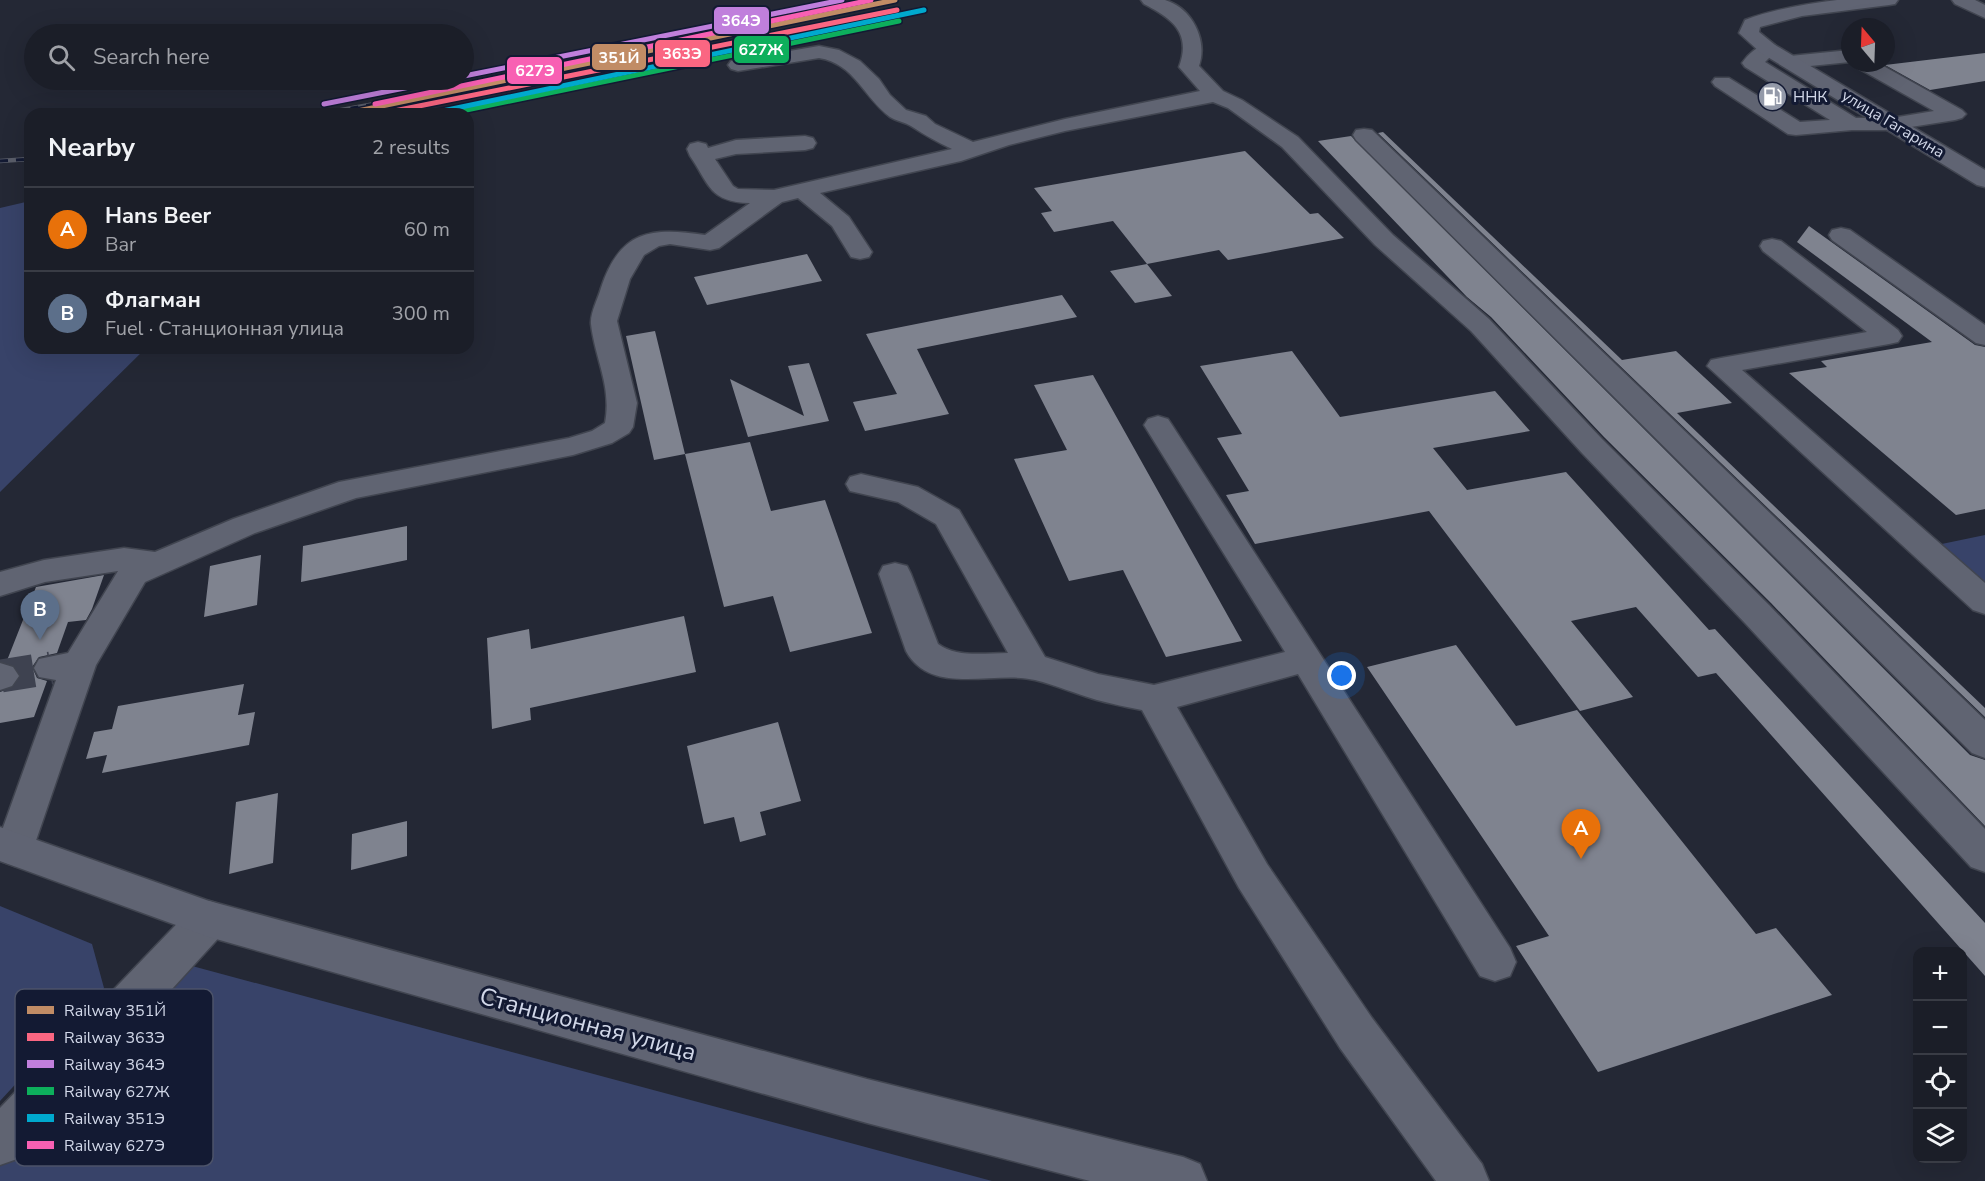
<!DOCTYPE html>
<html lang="en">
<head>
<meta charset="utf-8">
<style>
	:root { --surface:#1b1e28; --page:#282b34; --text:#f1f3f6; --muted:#a0a2a8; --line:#393c45; --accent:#d93025 }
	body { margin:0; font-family:"Nunito Sans",sans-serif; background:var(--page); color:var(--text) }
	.controls { position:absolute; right:18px; bottom:18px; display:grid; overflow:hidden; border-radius:12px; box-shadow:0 6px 24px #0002 }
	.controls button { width:54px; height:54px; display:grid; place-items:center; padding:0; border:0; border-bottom:2px solid var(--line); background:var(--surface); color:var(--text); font:30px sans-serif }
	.compass { position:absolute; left:1841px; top:18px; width:54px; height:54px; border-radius:50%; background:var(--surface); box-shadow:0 6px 24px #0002; rotate:341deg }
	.you { position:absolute; left:1342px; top:676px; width:21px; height:21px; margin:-15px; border:4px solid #fff; border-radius:50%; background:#1a73e8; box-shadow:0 0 0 9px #1a73e833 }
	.badge { display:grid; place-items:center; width:39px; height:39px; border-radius:50%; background:var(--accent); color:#fff; font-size:20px; font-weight:700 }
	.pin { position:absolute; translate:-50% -50px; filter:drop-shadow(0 2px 3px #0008) }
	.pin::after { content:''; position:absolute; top:32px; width:21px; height:18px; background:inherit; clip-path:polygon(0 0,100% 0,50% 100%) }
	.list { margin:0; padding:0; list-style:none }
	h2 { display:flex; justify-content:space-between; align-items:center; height:78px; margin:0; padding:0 24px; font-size:26px }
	h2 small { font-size:20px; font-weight:400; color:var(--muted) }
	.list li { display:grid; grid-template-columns:39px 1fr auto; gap:18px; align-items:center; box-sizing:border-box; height:84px; padding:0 24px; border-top:2px solid var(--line) }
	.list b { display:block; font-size:22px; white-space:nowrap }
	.list p { margin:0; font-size:20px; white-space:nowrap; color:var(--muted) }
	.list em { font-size:20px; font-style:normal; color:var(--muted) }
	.icon { flex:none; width:33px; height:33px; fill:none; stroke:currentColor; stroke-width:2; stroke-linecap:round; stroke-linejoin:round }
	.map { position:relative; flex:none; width:1985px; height:1181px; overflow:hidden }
	.search { position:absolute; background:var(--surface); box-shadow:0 6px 24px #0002; left:24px; top:24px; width:450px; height:66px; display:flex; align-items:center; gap:15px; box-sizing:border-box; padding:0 21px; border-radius:33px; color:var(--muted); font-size:22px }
	.panel { position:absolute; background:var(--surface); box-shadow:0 6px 24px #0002; left:24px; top:108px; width:450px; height:246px; border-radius:18px }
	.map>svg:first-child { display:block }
	.green { fill:#384369 }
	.building { fill:#7f838f }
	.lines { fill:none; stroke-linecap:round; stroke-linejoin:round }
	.minor-tunnel { stroke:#3e4250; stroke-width:33; stroke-dasharray:33 16; stroke-linecap:butt }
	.minor-casing { stroke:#414550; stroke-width:3 }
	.major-casing { stroke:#414550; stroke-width:3 }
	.minor { fill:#606472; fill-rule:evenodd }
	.major { fill:#606473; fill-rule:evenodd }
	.rail-casing { stroke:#5a5e6a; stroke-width:4.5 }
	.rail { stroke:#131a33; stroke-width:3; stroke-dasharray:8; stroke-linecap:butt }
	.rail-1-casing { stroke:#131a33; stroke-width:8 }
	.rail-2-casing { stroke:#131a33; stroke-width:8 }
	.rail-3-casing { stroke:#131a33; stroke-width:8 }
	.rail-4-casing { stroke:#131a33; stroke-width:8 }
	.rail-5-casing { stroke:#131a33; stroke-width:8 }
	.rail-6-casing { stroke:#131a33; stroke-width:8 }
	.rail-1 { stroke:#c18c65; stroke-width:5 }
	.rail-2 { stroke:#fa6682; stroke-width:5 }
	.rail-3 { stroke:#c07fdc; stroke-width:5 }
	.rail-4 { stroke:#0daf5c; stroke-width:5 }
	.rail-5 { stroke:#00a9ce; stroke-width:5 }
	.rail-6 { stroke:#f860b3; stroke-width:5 }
	.labels { text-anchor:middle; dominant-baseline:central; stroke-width:6; stroke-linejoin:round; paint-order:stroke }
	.far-poi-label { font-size:16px; fill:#d1d7e8; stroke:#131a33; text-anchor:start }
	.far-street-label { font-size:16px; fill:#d1d7e8; stroke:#131a33 }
	.near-street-label { font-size:24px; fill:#d1d7e8; stroke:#131a33 }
	.key { fill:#131a33; stroke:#4c5369; stroke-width:1.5 }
	.key-label { font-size:16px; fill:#d1d7e8 }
	.line-badge { stroke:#131a33; stroke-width:2 }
	.badge-label { font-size:16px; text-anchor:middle; font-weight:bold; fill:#fff }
</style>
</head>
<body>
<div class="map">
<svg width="1985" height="1181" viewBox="0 0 1985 1181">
	<rect width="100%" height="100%" fill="#242835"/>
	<path class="green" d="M30 201V348H146L0 492V208Z
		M1985 535V592L1932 546Z
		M0 906 92 944 104 988 0 1101Z
		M181 963 992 1181H0V1164Z"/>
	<path class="building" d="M1985 53V81L1930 90 1885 65Z
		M1383 132 1622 360 1676 351 1732 403 1677 413 1985 708V717L1378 133Z
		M1351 136 1970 755 1985 760V826L1771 603 1604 437 1491 317 1467 297 1318 141Z
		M1245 151 1310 214 1318 213 1344 238 1228 260 1219 250 1147 264 1113 221 1054 232 1041 213 1052 211 1034 188Z
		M1809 226 1975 345 1985 347V509L1956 515 1789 373 1827 367 1821 361 1932 342 1797 242Z
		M807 254 822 281 707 305 694 277Z
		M1147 264 1172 296 1135 303 1110 271Z
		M1062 295 1077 317 917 349 949 414 865 431 853 402 897 394 866 334Z
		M655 331 685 454 654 460 626 336Z
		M1292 351 1340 417 1495 391 1530 431 1433 448 1467 490 1566 472 1709 630 1715 629 1985 923V976L1716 673 1698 677 1636 607 1571 621 1633 697 1580 711 1429 511 1255 544 1226 495 1249 491 1217 438 1242 434 1200 366Z
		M809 363 829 421 748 437 730 379 804 416 788 366Z
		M1093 375 1242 641 1166 657 1123 570 1069 581 1014 459 1067 450 1034 385Z
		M750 442 771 511 825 500 872 633 790 652 773 596 724 607 685 454Z
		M407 526V560L301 582 303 546Z
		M261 555 257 605 204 617 210 566Z
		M104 575 92 609 86 620 68 622 57 653 39 657 32 667 37 678 47 681 34 717 0 723V692L14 687 21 676 15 666 6 663 36 587Z
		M684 616 696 672 530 708 531 720 492 729 487 638 529 629 531 649Z
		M1456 645 1516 726 1577 710 1756 934 1776 928 1832 995 1598 1072 1516 946 1549 936 1367 667Z
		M244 684 238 715 255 712 249 745 102 773 107 755 86 759 94 732 112 729 118 706Z
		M778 722 801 801 760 812 766 835 740 842 734 817 704 824 687 746Z
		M278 793 273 863 229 874 236 802Z
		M407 821V856L351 870 352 834Z"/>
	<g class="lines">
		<path class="minor-tunnel" d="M1 676 51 668"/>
		<defs>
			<path id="minor" d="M1141 0C1148 0 1158 0 1165 0 1192 8 1208 40 1199 66L1223 91 1242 100 1298 137 1393 235 1489 319 1602 439 1769 605 1985 829V872L1971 867 1745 623 1582 453 1471 331 1375 245 1282 147 1228 108 1213 102 1065 131 1009 145 961 161 820 193 849 217 872 252 869 257 860 259 851 257 832 226 798 198 782 202 719 248 710 250 670 244 659 246 644 255 630 279 617 321 637 403 633 427 629 433 612 443 573 455 356 498 255 533 145 582 96 665 29 861 15 866 1 861 0 836 56 680 39 677 34 668 39 659 68 653 118 571 45 582 0 596V572L44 560 124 548 155 552 233 519 339 482 569 438 592 431 605 423C612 386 595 359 591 324 590 313 598 299 601 288 620 230 651 227 705 235L750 203C709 202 710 185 690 156L687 149 690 144 698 142 706 144 708 148 736 140 805 136 813 138 816 143 813 148 805 150 736 154 715 159 733 186 738 189 774 190 952 149C937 142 925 135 911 126 905 122 896 121 890 117 864 98 854 63 819 58L738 71 731 69 728 65 731 61 819 46 839 50 860 61 879 79 890 95 906 110 926 116 935 124 973 142 1065 119 1200 91 1179 67C1192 32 1171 18 1144 4Z
				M1952 0H1975L1985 5V18L1955 4Z
				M1768 43 1775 45 1778 49 1765 62 1856 118H1892L1934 111 1856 67 1853 63H1878L1962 110 1966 114 1962 118 1955 120 1892 130H1852L1796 135 1788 134 1715 86 1712 82 1715 78H1729L1800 122 1830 120 1745 67 1742 63C1748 54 1758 46 1768 43Z
				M1850 50V62L1790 68 1783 66 1780 62 1783 58 1790 56Z
				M1364 129 1372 130 1985 720V758L1972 753 1356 140 1353 135 1356 130Z
				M1841 228 1850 230 1985 325V345L1976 343 1832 240 1829 235 1832 230Z
				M1772 239 1781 241 1898 330 1902 336 1898 342 1889 344 1742 370 1985 583V614L1973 610 1707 366 1711 360 1721 358 1867 332 1763 251 1760 246 1763 241Z
				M1158 416 1168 419 1172 425 1510 948 1516 962 1510 976 1495 981 1480 976 1298 674 1177 707 1267 864 1372 1018 1482 1164 1489 1181H1436L1340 1048 1239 888 1142 710C1127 707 1112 704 1097 700 1076 694 1056 685 1035 680 995 670 931 697 906 651L879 574 883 566 895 563 907 566 911 574 938 644C957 658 985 653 1008 653L936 524 898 502 850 491 846 484 850 477 861 474 918 487 959 510 1045 657 1098 674 1154 685 1285 652 1144 425 1148 419Z
				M0 663 13 667 19 676 12 686 0 690Z
				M209 901 224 906 230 919 224 932 17 1159 0 1165V1108L194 906Z"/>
			<path id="major" d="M1837 0H1898L1895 4 1889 5 1802 16 1760 27 1759 32 1775 45 1985 170V187L1977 185 1761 53 1739 33 1745 20C1775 9 1805 4 1837 0Z
				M0 827 209 901 867 1079 1183 1157 1200 1164 1207 1181H1090L867 1123 209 937 0 861Z"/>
		</defs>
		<use href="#minor" class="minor-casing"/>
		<use href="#major" class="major-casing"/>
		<use href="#minor" class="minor"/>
		<use href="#major" class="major"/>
		<defs>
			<path id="rail" d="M319 114 397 100
				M0 161 30 159"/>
		</defs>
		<use href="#rail" class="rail-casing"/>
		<use href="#rail" class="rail"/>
		<defs>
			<path id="rail-1" d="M343 114 895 0"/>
			<path id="rail-2" d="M379 114 897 10"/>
			<path id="rail-3" d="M464 76 842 0
				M324 104 445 80"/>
			<path id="rail-4" d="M447 114 899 21"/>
			<path id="rail-5" d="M428 114 924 10"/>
			<path id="rail-6" d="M375 104 871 0"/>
		</defs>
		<use href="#rail-1" class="rail-1-casing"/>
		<use href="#rail-2" class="rail-2-casing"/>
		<use href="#rail-3" class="rail-3-casing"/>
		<use href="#rail-4" class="rail-4-casing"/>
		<use href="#rail-5" class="rail-5-casing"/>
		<use href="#rail-6" class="rail-6-casing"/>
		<use href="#rail-1" class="rail-1"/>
		<use href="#rail-2" class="rail-2"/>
		<use href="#rail-3" class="rail-3"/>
		<use href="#rail-4" class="rail-4"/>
		<use href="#rail-5" class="rail-5"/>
		<use href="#rail-6" class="rail-6"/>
	</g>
	<defs>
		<symbol id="fuel-disc" viewBox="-11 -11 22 22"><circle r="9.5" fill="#949aa9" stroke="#131a33"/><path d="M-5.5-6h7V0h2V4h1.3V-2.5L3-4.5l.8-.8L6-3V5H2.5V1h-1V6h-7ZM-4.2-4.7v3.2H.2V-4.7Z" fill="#fff"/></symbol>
	</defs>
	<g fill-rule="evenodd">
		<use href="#fuel-disc" x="1756" y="80" width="33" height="33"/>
	</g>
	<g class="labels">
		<g class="far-poi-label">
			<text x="1793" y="97">ННК</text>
		</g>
		<g class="far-street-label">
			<text transform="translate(1893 124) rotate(31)">улица Гагарина</text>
		</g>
		<g class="near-street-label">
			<text transform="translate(588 1024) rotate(15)">Станционная улица</text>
		</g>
	</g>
	<rect x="15" y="989" width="198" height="177" rx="9" class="key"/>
	<rect x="27" y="1006" width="27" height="8" fill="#c18c65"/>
	<rect x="27" y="1033" width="27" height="8" fill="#fa6682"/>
	<rect x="27" y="1060" width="27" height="8" fill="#c07fdc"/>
	<rect x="27" y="1087" width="27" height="8" fill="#0daf5c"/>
	<rect x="27" y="1114" width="27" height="8" fill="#00a9ce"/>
	<rect x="27" y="1141" width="27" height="8" fill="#f860b3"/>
	<g class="key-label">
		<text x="64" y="1016">Railway 351Й</text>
		<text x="64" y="1043">Railway 363Э</text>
		<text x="64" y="1070">Railway 364Э</text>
		<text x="64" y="1097">Railway 627Ж</text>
		<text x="64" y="1124">Railway 351Э</text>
		<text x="64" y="1151">Railway 627Э</text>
	</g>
	<g class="line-badge">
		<rect x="713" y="6" width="57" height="29" rx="6" fill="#c07fdc"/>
		<rect x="733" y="35" width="57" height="29" rx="6" fill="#0daf5c"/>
		<rect x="654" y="39" width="57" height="29" rx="6" fill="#fa6682"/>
		<rect x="591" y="43" width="56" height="28" rx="6" fill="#c18c65"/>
		<rect x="506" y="56" width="57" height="29" rx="6" fill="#f860b3"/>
	</g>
	<g class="badge-label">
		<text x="741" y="26">364Э</text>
		<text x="761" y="55">627Ж</text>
		<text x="682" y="59">363Э</text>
		<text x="619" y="63">351Й</text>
		<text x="535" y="76">627Э</text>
	</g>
</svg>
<div class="controls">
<button>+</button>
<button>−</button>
<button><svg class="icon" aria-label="locate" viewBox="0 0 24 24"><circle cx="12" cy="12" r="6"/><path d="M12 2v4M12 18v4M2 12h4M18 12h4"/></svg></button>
<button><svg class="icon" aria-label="layers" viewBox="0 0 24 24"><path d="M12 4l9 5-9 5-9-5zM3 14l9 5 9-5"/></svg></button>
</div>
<svg class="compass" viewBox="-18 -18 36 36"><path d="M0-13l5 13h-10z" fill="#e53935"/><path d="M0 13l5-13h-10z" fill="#a0a2a8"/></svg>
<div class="you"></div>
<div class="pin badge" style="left:1581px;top:859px;background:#e8710a">A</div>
<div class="pin badge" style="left:40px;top:640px;background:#5c6f8a">B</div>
<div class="search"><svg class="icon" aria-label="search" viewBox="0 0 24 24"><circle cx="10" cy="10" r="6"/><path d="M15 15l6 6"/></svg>Search here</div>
<section class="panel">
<h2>Nearby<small>2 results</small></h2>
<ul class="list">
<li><span class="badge" style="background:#e8710a">A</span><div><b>Hans Beer</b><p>Bar</p></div><em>60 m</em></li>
<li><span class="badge" style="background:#5c6f8a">B</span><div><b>Флагман</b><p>Fuel · Станционная улица</p></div><em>300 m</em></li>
</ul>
</section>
</div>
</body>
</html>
